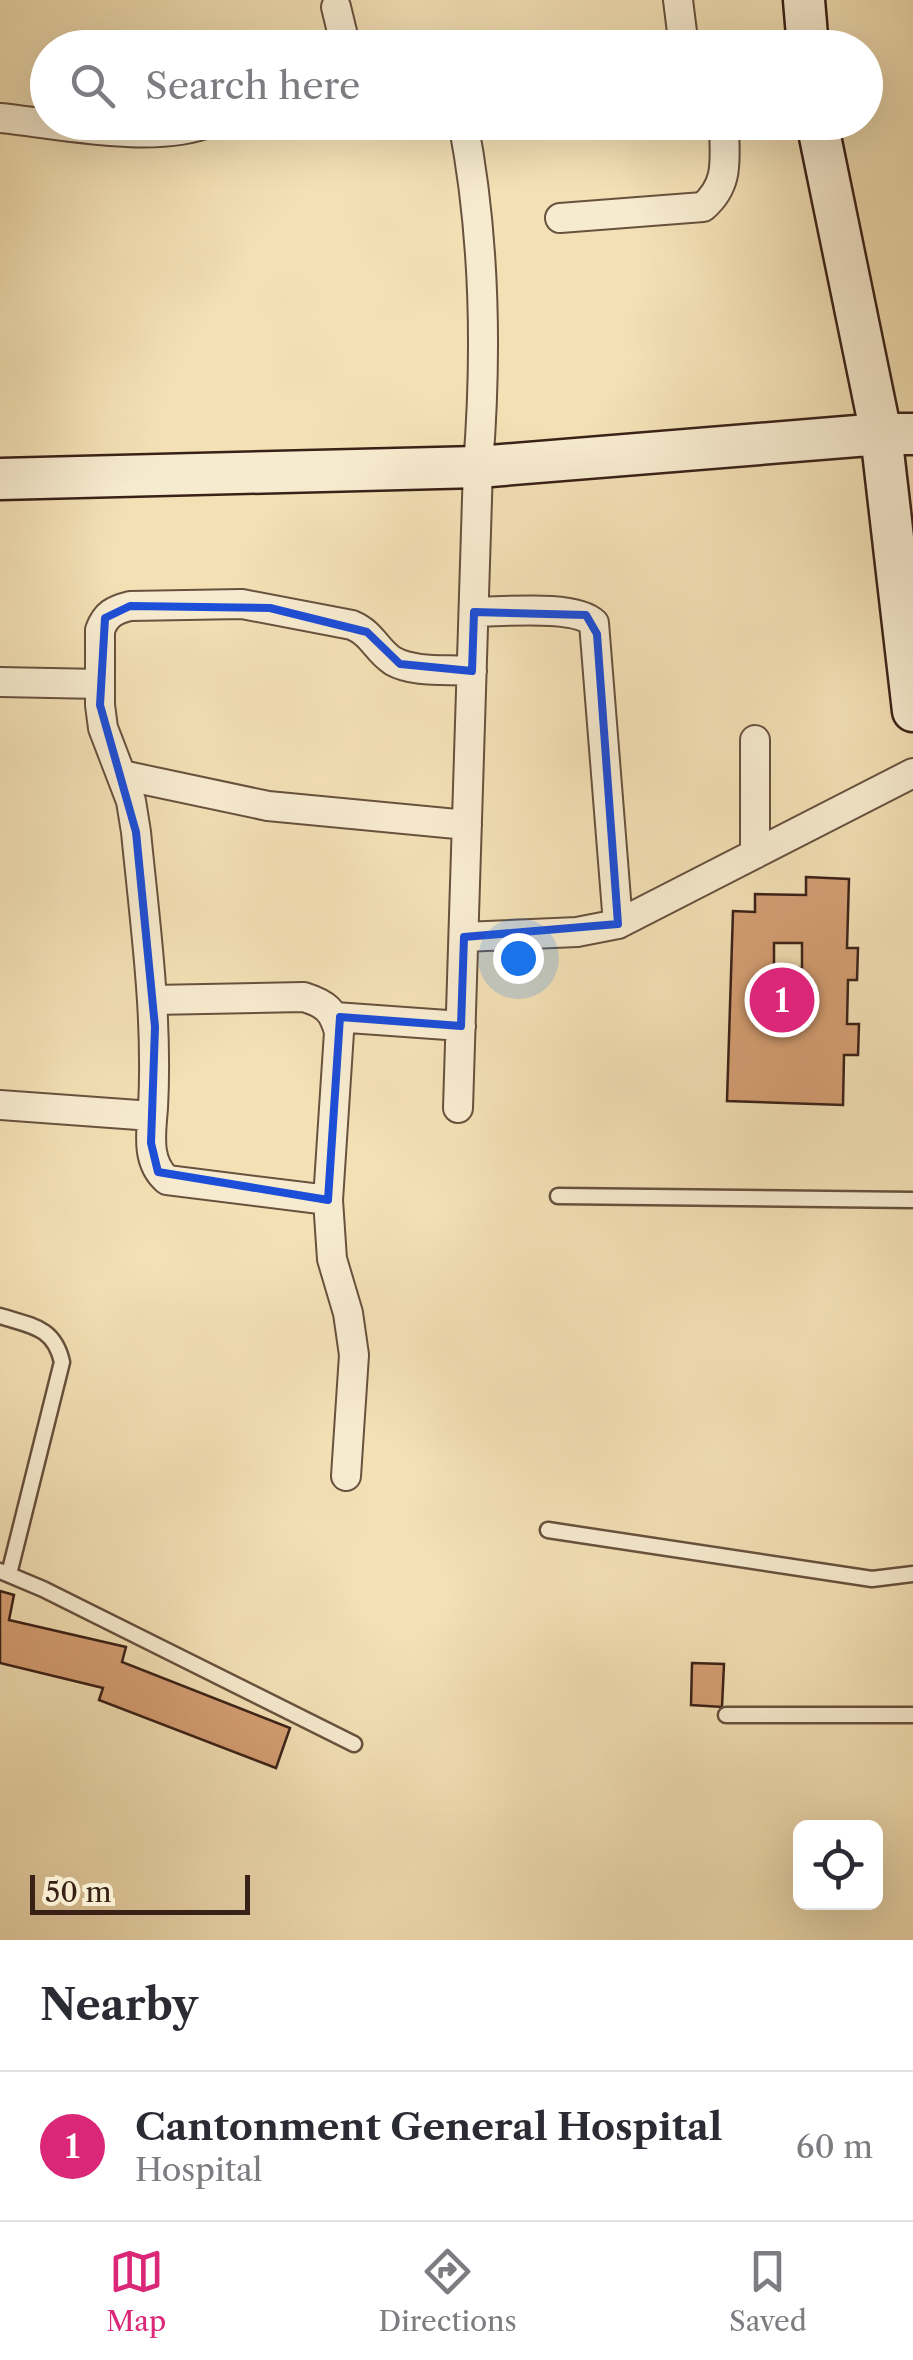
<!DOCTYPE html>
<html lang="en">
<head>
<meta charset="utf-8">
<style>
	:root { --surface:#fff; --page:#f2f2f3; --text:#2b2b33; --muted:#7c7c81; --line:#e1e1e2; --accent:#db2777 }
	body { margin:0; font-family:"Libre Caslon Text",serif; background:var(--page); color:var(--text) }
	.controls { position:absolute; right:30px; bottom:30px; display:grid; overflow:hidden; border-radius:15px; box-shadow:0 10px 40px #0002 }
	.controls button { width:90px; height:90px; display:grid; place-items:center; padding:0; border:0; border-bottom:2px solid var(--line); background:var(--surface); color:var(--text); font:50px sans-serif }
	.scale { position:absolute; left:30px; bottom:25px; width:220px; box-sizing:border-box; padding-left:10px; border:5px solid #3a2117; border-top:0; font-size:28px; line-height:35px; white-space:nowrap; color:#3a2117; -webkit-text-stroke:8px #f7ebcf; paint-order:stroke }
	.you { position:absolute; left:518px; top:958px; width:35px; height:35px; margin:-25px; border:8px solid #fff; border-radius:50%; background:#1a73e8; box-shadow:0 0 0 15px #1a73e833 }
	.badge { display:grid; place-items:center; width:65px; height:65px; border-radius:50%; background:var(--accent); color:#fff; font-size:32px; font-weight:700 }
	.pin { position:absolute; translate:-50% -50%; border:5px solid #fff; box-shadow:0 2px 10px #0006 }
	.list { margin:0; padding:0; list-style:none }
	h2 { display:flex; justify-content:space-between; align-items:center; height:130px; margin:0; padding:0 40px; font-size:42px }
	h2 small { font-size:32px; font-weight:400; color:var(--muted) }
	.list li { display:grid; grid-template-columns:65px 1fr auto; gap:30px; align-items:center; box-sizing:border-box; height:150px; padding:0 40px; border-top:2px solid var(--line) }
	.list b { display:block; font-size:38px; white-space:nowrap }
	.list p { margin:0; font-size:32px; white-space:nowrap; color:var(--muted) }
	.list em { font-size:32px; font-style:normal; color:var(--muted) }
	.icon { flex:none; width:55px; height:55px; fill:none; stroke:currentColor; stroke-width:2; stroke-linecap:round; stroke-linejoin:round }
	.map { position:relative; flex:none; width:913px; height:1940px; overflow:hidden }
	.search { position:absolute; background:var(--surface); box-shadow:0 10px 40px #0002; left:30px; right:30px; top:30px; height:110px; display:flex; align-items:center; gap:25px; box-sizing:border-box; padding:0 35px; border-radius:55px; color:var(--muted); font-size:38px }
	.sheet { height:280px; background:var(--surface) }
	nav { display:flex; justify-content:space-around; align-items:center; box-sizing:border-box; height:140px; border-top:2px solid var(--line); background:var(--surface); font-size:28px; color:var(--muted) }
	nav a { display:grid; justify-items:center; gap:5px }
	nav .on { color:var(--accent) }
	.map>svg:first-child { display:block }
	.building { fill:#d59e73; stroke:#3a2117; stroke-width:2.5; fill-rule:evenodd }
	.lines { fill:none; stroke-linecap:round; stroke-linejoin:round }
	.lane-casing { stroke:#68513e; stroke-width:19 }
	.street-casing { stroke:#68513e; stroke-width:32 }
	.secondary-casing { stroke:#3a2117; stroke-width:45 }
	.lane { stroke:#f7ebcf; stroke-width:14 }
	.street { stroke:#f7ebcf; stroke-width:28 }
	.secondary { stroke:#f7ebcf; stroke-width:40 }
	.marked { fill:none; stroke:#1d4ed8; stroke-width:8; stroke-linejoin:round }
</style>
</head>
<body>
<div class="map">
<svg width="913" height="1940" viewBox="0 0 913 1940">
	<rect width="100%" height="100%" fill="#f3e0b5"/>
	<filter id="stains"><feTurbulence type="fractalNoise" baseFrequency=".002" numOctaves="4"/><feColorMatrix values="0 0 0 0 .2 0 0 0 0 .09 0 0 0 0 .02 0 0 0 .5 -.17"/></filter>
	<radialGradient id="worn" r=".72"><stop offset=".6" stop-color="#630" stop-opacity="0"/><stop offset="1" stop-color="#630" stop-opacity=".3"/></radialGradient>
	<path class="building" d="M806 877 849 879 847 948H858L857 980H848L847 1024H859L858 1055H844L843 1105 727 1101 733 911 755 912V894L806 895ZM774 943H802V968H774Z
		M0 1591 14 1595 9 1620 126 1647 122 1662 290 1728 276 1768 99 1700 103 1688 0 1663Z
		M692 1663 724 1664 722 1707 691 1705Z"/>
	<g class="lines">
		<defs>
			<path id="lane" d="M558 1196 913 1200
				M0 1316C32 1326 54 1327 62 1362L9 1574
				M548 1530 872 1579 913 1574
				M0 1571 43 1589 354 1744
				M726 1715H913"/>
			<path id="street" d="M678 0 684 48
				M336 7 346 48
				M0 118C60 124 155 145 210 122
				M560 218 703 207C731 183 724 157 724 122
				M474 612C502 612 575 604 594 623L618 924
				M0 682 100 684
				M122 775 268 806 467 825
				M755 854V740
				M464 937 577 932 618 924 913 773
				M153 1000 304 997C326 1004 333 1010 339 1032L328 1200 332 1259 348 1313 354 1355 346 1476
				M335 1017 461 1026
				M0 1105 152 1116
				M458 1108 478 467C487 353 485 235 463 122
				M328 1200 167 1180C146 1162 151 1133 153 1108 158 1015 145 924 136 832L131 801 103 728 100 705V630C106 614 114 610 130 606L242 604 352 625C373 634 376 650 393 661 414 673 448 669 472 671"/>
			<path id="secondary" d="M804 0 808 48
				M817 122 881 434 913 711
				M0 479 478 467 881 434H913"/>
		</defs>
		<use href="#lane" class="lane-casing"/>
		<use href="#street" class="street-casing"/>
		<use href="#secondary" class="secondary-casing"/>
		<use href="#lane" class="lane"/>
		<use href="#street" class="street"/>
		<use href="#secondary" class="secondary"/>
	</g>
	<path class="marked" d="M130 606 270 608 367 632 400 664 472 671 474 612 586 615 597 634 618 924 464 937 461 1026 340 1017 328 1200 158 1172 151 1143 155 1027 136 832 100 705 105 618Z"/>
	<rect width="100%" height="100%" filter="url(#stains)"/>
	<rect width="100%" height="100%" fill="url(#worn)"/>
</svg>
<div class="controls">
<button><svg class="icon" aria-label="locate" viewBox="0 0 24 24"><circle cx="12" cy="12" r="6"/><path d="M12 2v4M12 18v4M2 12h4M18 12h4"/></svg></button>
</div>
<div class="scale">50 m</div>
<div class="you"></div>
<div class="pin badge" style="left:782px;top:1000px">1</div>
<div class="search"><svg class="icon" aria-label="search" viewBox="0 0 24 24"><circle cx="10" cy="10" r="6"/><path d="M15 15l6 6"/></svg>Search here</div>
</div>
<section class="sheet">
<h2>Nearby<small></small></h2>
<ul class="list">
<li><span class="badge">1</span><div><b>Cantonment General Hospital</b><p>Hospital</p></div><em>60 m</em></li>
</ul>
</section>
<nav>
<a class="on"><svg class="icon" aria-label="map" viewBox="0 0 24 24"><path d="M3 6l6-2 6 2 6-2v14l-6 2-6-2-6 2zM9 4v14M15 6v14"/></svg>Map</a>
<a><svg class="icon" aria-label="directions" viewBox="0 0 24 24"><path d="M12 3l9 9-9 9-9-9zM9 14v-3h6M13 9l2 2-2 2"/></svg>Directions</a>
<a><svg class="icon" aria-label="saved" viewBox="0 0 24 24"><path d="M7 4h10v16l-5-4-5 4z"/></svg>Saved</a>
</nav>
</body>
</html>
